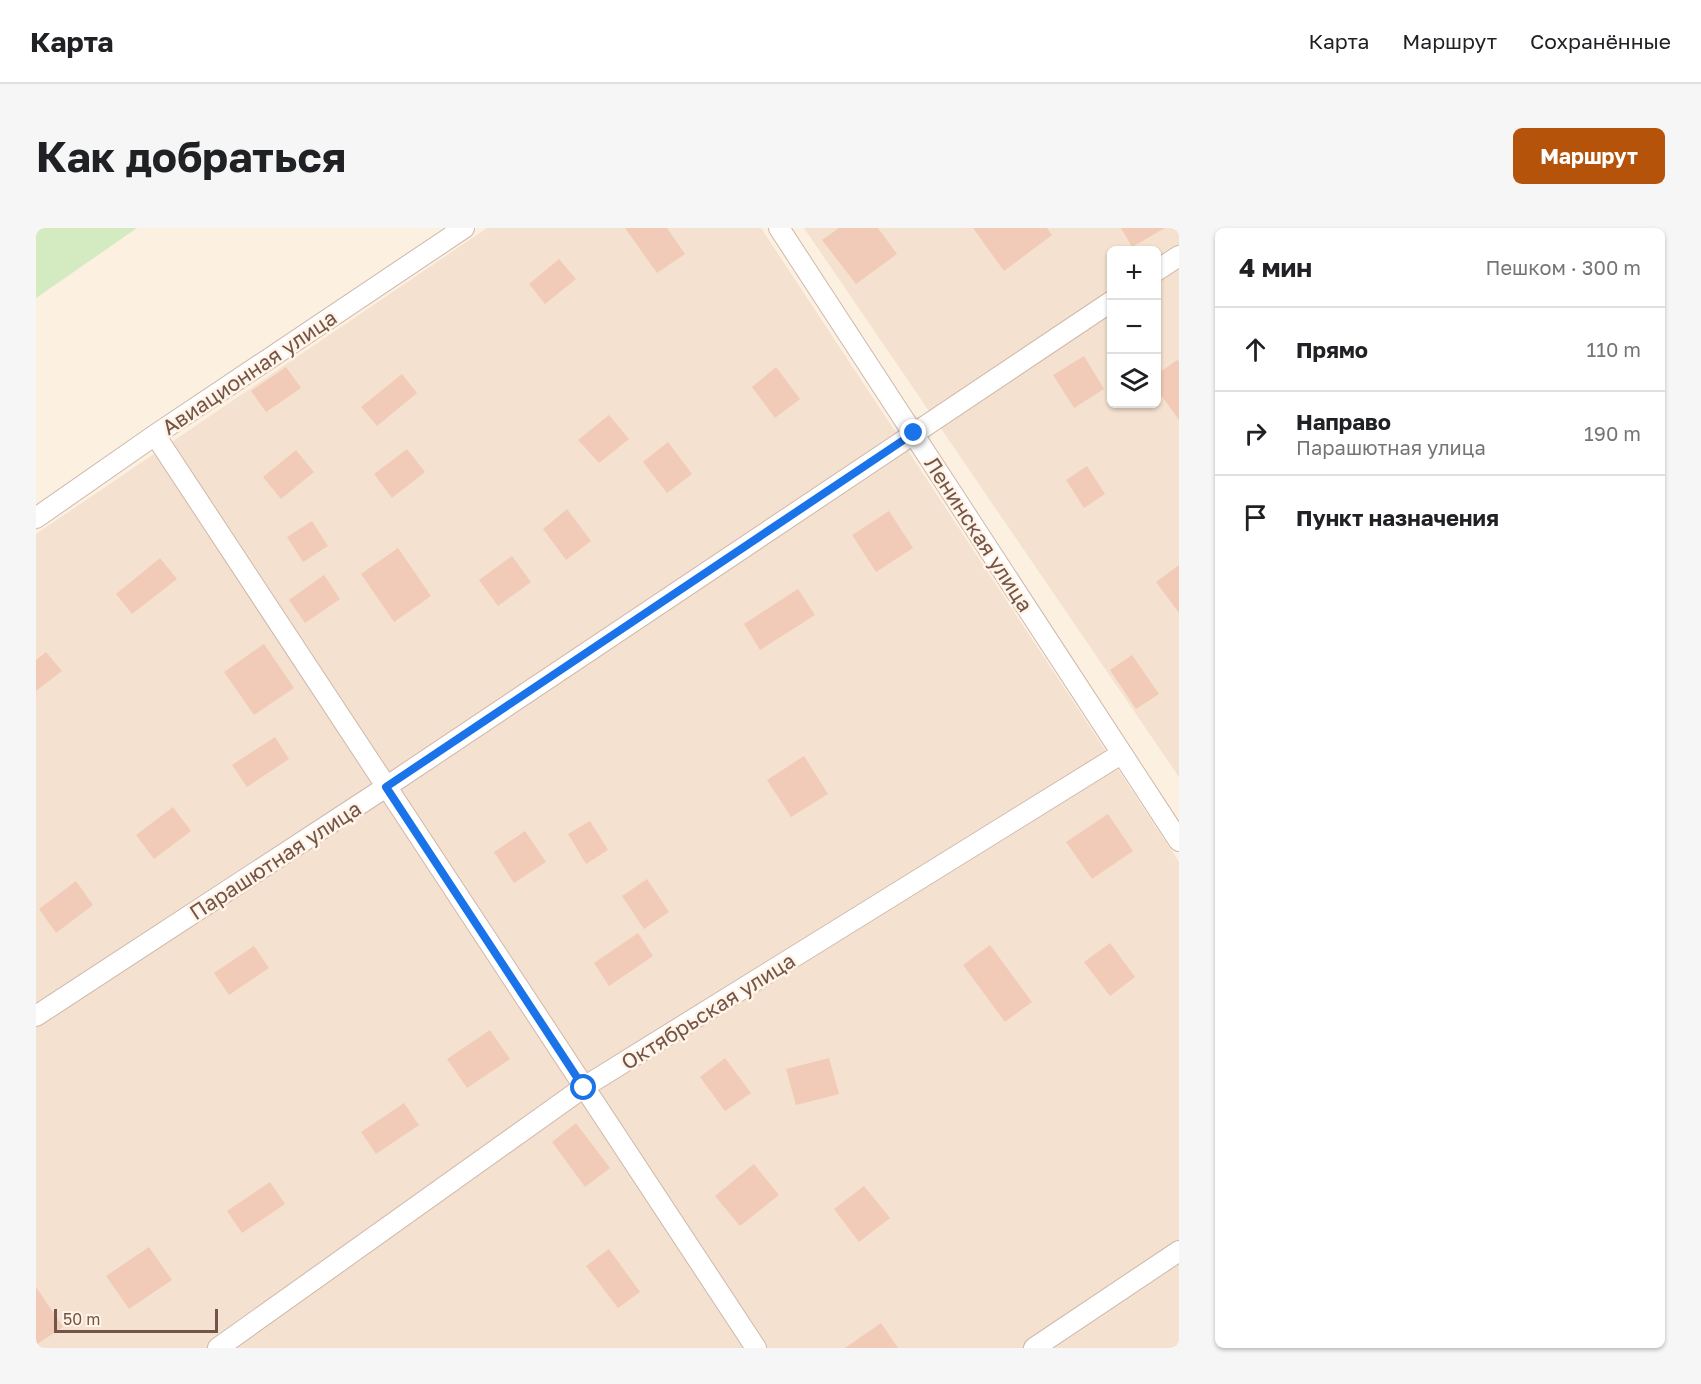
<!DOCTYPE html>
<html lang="ru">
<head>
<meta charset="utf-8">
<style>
	:root { --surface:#fff; --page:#f6f6f6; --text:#202124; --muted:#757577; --line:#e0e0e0; --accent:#b45309 }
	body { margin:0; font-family:"Golos Text",sans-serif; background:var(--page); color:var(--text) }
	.controls { position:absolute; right:18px; top:18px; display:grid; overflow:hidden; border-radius:9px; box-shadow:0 2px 4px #0004 }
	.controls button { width:54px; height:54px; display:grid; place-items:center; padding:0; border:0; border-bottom:2px solid var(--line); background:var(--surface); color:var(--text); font:30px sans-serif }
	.scale { position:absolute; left:18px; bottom:15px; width:164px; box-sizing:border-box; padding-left:6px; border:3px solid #735448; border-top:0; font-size:16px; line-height:21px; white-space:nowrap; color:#735448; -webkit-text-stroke:4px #fff4e7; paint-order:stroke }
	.stop { position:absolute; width:18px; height:18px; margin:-14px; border:4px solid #1a73e8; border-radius:50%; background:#fff }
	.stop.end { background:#1a73e8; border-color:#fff; box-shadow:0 2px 6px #0008 }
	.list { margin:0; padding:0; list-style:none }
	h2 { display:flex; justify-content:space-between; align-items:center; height:78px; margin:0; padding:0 24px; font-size:26px }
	h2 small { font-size:20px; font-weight:400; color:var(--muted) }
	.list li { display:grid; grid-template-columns:39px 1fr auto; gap:18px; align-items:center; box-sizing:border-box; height:84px; padding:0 24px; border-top:2px solid var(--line) }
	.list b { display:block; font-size:22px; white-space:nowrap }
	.list p { margin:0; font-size:20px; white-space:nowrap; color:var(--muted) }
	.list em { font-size:20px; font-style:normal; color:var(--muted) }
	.icon { flex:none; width:33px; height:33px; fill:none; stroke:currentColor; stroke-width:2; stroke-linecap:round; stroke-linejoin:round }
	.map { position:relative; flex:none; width:1143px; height:1120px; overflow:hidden; border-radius:9px }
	header { display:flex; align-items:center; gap:36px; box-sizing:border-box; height:84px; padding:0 30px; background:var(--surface); border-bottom:2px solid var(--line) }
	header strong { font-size:28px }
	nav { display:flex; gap:33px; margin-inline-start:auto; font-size:21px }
	.intro { display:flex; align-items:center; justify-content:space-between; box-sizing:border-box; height:144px; padding:0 36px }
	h1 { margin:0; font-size:42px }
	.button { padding:15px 27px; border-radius:9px; background:var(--accent); color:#fff; font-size:21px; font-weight:700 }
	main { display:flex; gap:36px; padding:0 36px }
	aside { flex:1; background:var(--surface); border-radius:9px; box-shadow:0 2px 4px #0004 }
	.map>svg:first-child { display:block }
	.residential { fill:#f4e1cf; fill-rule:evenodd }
	.green { fill:#d4eac0 }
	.building { fill:#f2cbb8 }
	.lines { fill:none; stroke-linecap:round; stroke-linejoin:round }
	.street-casing { stroke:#cfb8ab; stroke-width:22 }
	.street { stroke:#fff; stroke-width:20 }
	.route { stroke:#1a73e8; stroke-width:8 }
	.labels { text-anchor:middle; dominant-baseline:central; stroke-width:5; stroke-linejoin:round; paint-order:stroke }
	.street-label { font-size:21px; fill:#735448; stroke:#fff4e7 }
</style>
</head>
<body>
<header>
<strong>Карта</strong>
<nav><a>Карта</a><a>Маршрут</a><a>Сохранённые</a></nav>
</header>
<div class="intro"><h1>Как добраться</h1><a class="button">Маршрут</a></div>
<main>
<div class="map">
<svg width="1143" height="1120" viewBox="0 0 1143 1120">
	<rect width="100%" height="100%" fill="#fcf0e1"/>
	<path class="residential" d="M451 0H725L1143 634V1120H0V306Z
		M768 0H1143V549ZM1076 22H1120V176H1076Z"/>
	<path class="green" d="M0 0H101L0 70Z"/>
	<path class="building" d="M589 0H631L649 26 621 45Z
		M803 0H842L861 26 820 56 786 12Z
		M937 0H1011L1016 7 968 43Z
		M1085 0H1129L1096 19Z
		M523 31 540 51 509 76 493 56Z
		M1048 128 1068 161 1038 180 1017 147Z
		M1141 132 1143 134V192L1120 160V147Z
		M250 139 265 160 230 184 215 163Z
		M740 139 764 171 739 190 716 159Z
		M366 146 381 165 341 198 325 179Z
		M573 187 593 211 563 235 542 212Z
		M632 214 656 246 631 265 607 234Z
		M371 221 389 244 356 270 338 246Z
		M260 222 278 244 245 271 227 249Z
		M1051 238 1069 266 1048 280 1030 252Z
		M531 281 555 313 530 332 507 301Z
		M853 283 877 320 840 344 816 307Z
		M276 293 292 318 267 334 251 309Z
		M362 320 395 368 358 394 325 346Z
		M476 328 495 354 462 378 443 352Z
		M124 330 141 351 96 386 80 366Z
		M1143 337V385L1120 354Z
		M288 347 304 371 269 395 253 372Z
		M762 361 779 387 724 422 708 396Z
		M228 416 258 460 218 487 188 444Z
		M10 424 26 443 0 463V432Z
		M1096 427 1123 466 1100 481 1074 442Z
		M239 509 253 531 211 559 196 537Z
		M768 528 792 566 755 589 731 552Z
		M137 579 155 603 118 631 100 607Z
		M1072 586 1097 623 1056 651 1030 614Z
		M554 593 572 622 550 636 532 606Z
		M489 603 510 634 478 655 458 624Z
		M611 651 633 684 608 701 586 668Z
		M40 653 57 677 20 705 3 681Z
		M602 705 617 728 573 758 558 735Z
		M1074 715 1099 749 1074 768 1048 734Z
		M954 717 996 774 969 794 927 737Z
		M218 718 233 740 193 767 178 745Z
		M454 802 474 831 431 860 411 831Z
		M689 830 715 865 689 883 664 849Z
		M793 830 803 866 760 877 750 841Z
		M368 875 383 897 340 926 325 904Z
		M540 895 574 940 549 959 516 914Z
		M718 936 743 967 704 998 679 968Z
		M234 954 249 976 206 1005 191 983Z
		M828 958 854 990 823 1014 798 981Z
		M113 1019 136 1052 93 1081 70 1048Z
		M573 1021 604 1064 582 1080 550 1038Z
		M0 1059 27 1099 0 1117Z
		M845 1095 862 1120H809Z"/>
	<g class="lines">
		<defs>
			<path id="street" d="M743 0 1143 613
				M1120 43 1143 28
				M119 207 720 1120
				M0 290 119 207 428 0
				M0 788 350 559 1076 73
				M182 1120 548 859 1085 526
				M998 1120 1143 1023"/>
		</defs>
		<use href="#street" class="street-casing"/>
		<use href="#street" class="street"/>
	</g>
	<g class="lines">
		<path class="route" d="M548 860 350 559 878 205"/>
	</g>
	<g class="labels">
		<g class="street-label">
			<text transform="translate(213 144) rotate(-34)">Авиационная улица</text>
			<text transform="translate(943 306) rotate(57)">Ленинская улица</text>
			<text transform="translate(239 632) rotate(-33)">Парашютная улица</text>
			<text transform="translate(672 783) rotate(-32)">Октябрьская улица</text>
		</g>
	</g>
</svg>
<div class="controls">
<button>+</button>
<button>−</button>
<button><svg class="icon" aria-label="layers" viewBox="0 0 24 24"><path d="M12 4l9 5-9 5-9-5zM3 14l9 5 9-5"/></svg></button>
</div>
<div class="scale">50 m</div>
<div class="stop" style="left:548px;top:860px"></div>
<div class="stop end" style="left:878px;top:205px"></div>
</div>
<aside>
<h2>4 мин<small>Пешком · 300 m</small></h2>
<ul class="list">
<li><svg class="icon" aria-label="ahead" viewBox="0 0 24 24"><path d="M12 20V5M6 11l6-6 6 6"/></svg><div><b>Прямо</b></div><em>110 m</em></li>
<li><svg class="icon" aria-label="right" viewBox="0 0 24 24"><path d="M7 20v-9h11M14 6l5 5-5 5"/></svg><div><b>Направо</b><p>Парашютная улица</p></div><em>190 m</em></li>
<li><svg class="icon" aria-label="arrive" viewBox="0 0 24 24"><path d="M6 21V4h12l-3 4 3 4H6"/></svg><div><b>Пункт назначения</b></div></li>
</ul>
</aside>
</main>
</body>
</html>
